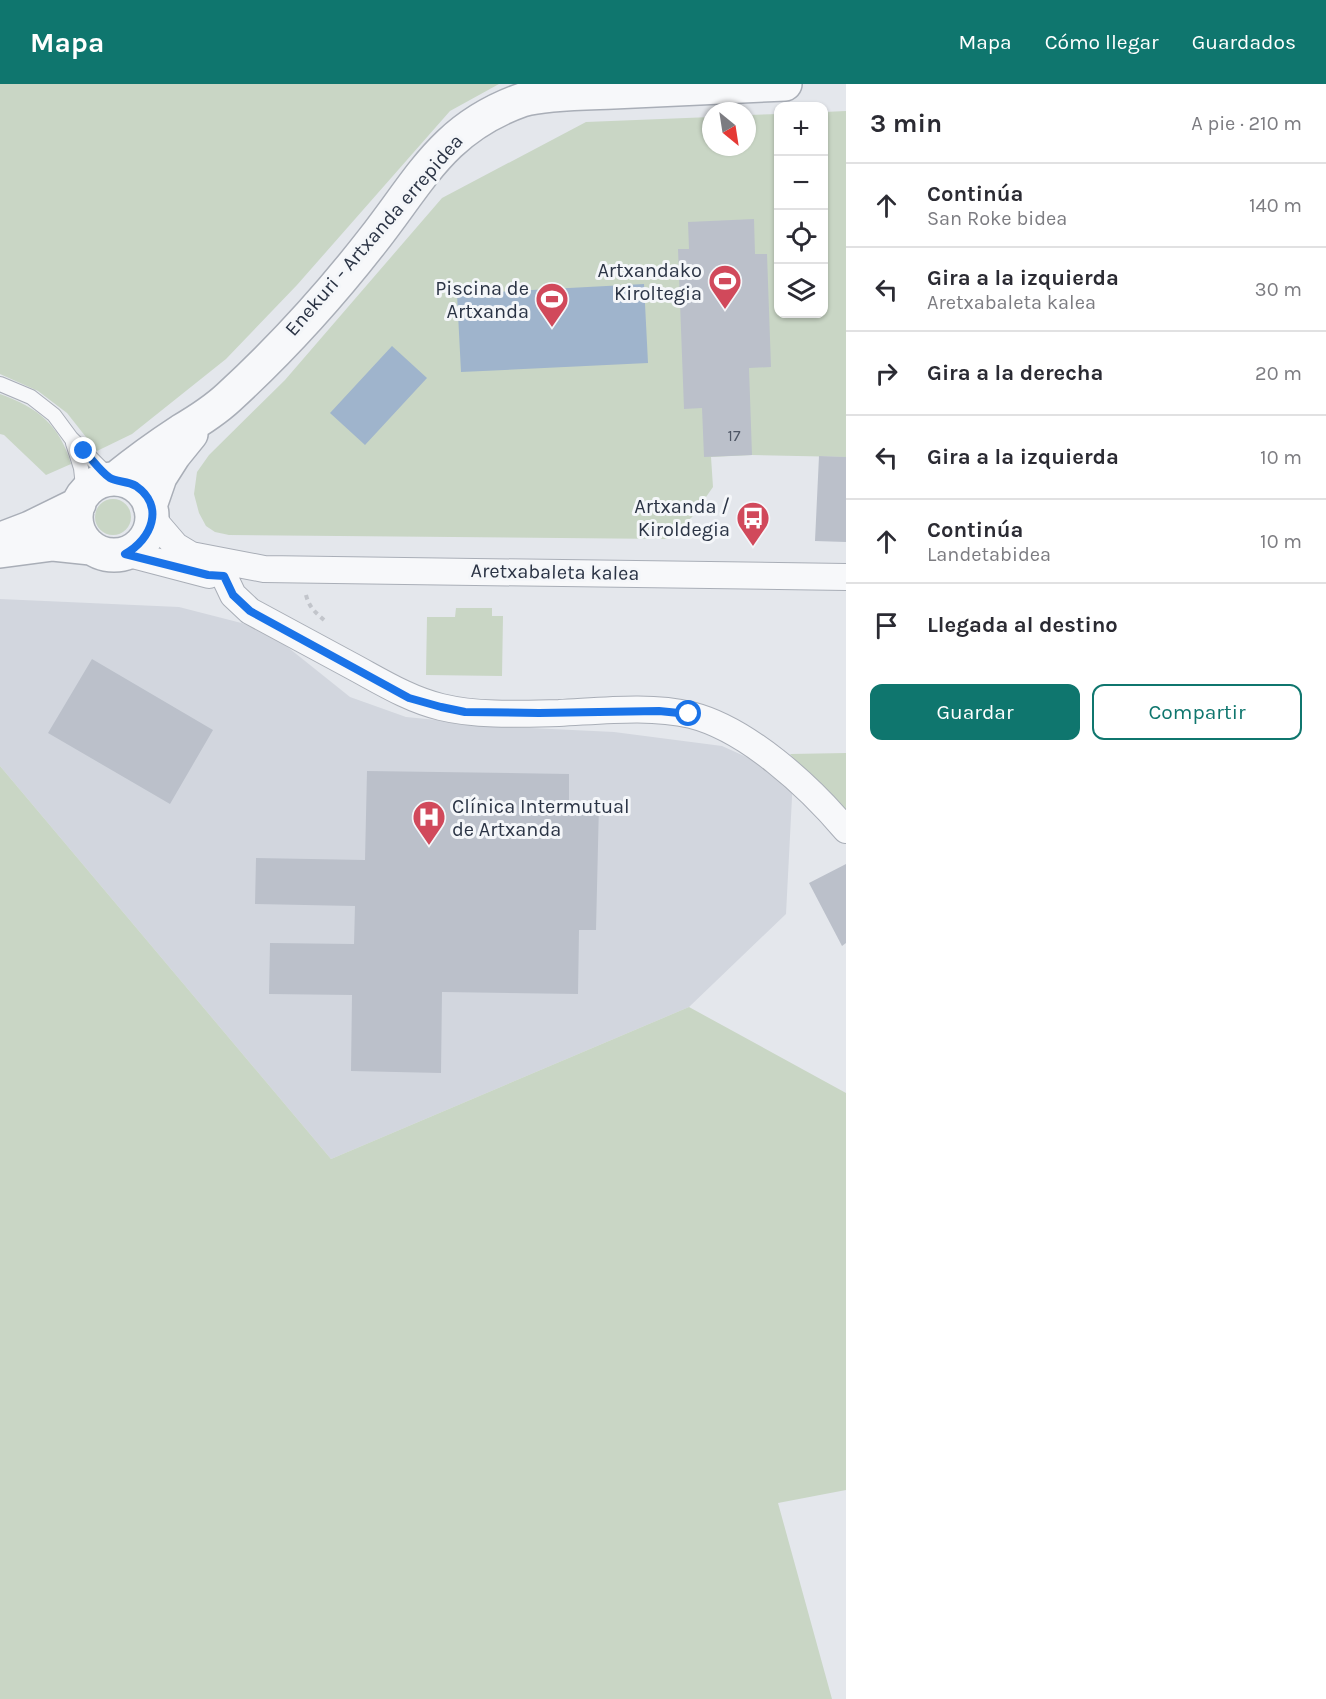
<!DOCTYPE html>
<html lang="es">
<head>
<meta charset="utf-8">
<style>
	:root { --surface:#fff; --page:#f2f2f3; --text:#2b2b33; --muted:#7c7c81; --line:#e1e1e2; --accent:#0f766e }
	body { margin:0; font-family:Karla,sans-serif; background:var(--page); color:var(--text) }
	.controls { position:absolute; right:18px; top:18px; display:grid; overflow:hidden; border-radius:12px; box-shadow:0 2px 4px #0004 }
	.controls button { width:54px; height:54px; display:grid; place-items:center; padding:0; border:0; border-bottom:2px solid var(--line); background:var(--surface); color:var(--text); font:30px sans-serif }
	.compass { position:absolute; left:702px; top:18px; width:54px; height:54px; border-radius:50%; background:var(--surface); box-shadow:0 2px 4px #0004; rotate:150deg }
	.stop { position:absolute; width:18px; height:18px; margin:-14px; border:4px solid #1a73e8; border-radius:50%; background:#fff }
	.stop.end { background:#1a73e8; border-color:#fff; box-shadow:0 2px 6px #0008 }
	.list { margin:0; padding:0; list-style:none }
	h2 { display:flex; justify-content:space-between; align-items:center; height:78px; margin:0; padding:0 24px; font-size:26px }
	h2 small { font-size:20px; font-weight:400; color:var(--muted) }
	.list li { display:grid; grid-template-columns:39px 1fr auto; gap:18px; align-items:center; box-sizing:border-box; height:84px; padding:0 24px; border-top:2px solid var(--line) }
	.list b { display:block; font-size:22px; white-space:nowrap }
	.list p { margin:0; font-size:20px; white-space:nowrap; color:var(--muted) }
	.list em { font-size:20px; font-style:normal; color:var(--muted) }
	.actions { display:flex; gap:12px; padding:18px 24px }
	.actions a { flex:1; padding:14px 0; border:2px solid var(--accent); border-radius:12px; text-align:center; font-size:21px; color:var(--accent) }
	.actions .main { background:var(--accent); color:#fff }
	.icon { flex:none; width:33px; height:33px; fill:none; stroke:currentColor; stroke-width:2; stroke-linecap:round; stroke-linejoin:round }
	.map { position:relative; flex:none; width:846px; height:1615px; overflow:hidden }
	header { display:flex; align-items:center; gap:36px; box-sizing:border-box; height:84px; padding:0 30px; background:var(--accent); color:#fff }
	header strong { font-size:28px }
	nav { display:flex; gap:33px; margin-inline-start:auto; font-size:21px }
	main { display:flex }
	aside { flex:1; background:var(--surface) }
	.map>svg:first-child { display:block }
	.built { fill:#d2d6de }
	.green { fill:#c9d6c5 }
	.water { fill:#9fb4cc }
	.building { fill:#bbc0ca }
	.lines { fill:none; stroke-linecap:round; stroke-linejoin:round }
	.service-casing { stroke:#a9aeb7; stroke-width:16 }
	.minor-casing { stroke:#a9aeb7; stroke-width:28 }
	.tertiary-casing { stroke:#a9aeb7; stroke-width:36 }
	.path { stroke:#c2c5cb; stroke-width:4; stroke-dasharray:4.5 4.5; stroke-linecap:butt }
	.service { stroke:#f7f8fa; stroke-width:14 }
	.minor { stroke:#f7f8fa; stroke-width:26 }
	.tertiary { stroke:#f7f8fa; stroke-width:33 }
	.route { stroke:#1a73e8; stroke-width:8 }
	.labels { text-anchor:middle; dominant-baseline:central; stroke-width:6; stroke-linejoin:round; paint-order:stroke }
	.number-label { font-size:16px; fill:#4f5766 }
	.street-label { font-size:20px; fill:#2b3445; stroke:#f4f6f9 }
	.poi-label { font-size:20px; fill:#2b3445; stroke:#f4f6f9; text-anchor:end }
</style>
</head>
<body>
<header>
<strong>Mapa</strong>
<nav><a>Mapa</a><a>Cómo llegar</a><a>Guardados</a></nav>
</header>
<main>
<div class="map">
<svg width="846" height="1615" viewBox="0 0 846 1615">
	<rect width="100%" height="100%" fill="#e4e7ec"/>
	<path class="built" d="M0 515 179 523 265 545 350 613 406 633 510 643 614 648 722 662 793 694 786 830 689 923 331 1075 0 682Z"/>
	<path class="green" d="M0 0H499L450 27 297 201 226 275 132 350 97 367 67 329 38 307 0 290Z
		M846 27V373L752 371 711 373 713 403 692 433 668 455 229 451 215 448 206 442 199 429 194 410 197 388 209 371 285 296 442 114 586 38 711 33V63H747V31L778 30V230H824V28Z
		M0 310C37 323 60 341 71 380L46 391 4 351 0 350Z
		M95 433a18 18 0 1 1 36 0a18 18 0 1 1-36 0Z
		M456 524H492V532H503L502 592 426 591 427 533H455Z
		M846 669V734L790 670Z
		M0 682 331 1075 689 923 846 1009V1406L778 1419 832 1615H0Z"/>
	<path class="water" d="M644 200 648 279 461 288 457 210Z
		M392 262 427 294 365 361 330 329Z"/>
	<path class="building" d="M754 135 755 170H767L771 283 749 284 752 371 704 373 702 324 684 325 678 165H689L688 138Z
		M819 372 846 373V458L815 457Z
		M92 575 213 646 170 720 48 649Z
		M367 687 569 690V719H599L596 846H579L578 910 442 908 441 989 351 987 352 911 269 910 270 859 354 860 355 822 255 820 256 774 365 776Z
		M846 780V859L842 862 809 799Z"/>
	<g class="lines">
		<defs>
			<path id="service" d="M0 300 31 313 54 331 71 354 112 395
				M73 359 81 384 84 411"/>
			<path id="minor" d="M152 434 176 462 191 471 264 485 846 493
				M125 469 209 491
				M224 492 233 511 250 527C283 545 317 563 350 581 380 597 408 615 441 623 478 632 520 630 559 629 600 627 651 621 691 631 747 645 809 702 846 746"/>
			<path id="tertiary" d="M115 395C136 378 158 362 181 347 198 337 214 327 229 313 279 267 331 210 373 156 421 95 443 44 522 16 545 9 588 9 613 8 670 5 728 3 785 0
				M76 433a38 38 0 1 1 76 0a38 38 0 1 1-76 0Z
				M150 422 160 393 174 371 191 350
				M1 455 30 444 79 420
				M0 467 53 460 91 464"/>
		</defs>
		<use href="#service" class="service-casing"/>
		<use href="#minor" class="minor-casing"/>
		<use href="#tertiary" class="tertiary-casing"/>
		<path class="path" d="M306 511C309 523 315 528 324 536"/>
		<use href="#service" class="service"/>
		<use href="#minor" class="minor"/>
		<use href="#tertiary" class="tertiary"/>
	</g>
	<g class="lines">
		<path class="route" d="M84 367C92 375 100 387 110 394 117 398 128 397 136 402 165 422 152 455 125 470L208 491 224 492 233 511 250 527 409 614 441 623 465 628 539 629 659 627 689 630"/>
	</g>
	<defs>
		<symbol id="stadium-pin" viewBox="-11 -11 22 30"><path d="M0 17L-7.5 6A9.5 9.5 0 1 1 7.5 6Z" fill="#d1495b" stroke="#f4f6f9"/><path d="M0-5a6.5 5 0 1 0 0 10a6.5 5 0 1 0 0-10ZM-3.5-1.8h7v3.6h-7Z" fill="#fff"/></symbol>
		<symbol id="bus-pin" viewBox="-11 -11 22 30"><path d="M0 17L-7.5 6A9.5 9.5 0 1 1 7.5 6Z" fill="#d1495b" stroke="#f4f6f9"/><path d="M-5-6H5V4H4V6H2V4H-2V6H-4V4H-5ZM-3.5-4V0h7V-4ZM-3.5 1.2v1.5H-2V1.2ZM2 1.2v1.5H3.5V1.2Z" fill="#fff"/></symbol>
		<symbol id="hospital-pin" viewBox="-11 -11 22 30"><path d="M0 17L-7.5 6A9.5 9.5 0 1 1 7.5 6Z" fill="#d1495b" stroke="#f4f6f9"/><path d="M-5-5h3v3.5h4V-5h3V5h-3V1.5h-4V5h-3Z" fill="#fff"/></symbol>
	</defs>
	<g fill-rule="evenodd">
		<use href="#stadium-pin" x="706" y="178" width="38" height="52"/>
		<use href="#stadium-pin" x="533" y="196" width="38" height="52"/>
		<use href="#bus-pin" x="734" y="415" width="38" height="52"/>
		<use href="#hospital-pin" x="410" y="714" width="38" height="52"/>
	</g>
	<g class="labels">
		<g class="number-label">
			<text x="734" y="351">17</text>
		</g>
		<g class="street-label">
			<text transform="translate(374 151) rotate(-49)">Enekuri - Artxanda errepidea</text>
			<text transform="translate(555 488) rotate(1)">Aretxabaleta kalea</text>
		</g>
		<g class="poi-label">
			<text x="702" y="186">Artxandako<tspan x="702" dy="23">Kiroltegia</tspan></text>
			<text x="529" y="204">Piscina de<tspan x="529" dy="23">Artxanda</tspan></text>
			<text x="730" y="422">Artxanda /<tspan x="730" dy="23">Kiroldegia</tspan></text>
			<text x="452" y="722" text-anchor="start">Clínica Intermutual<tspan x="452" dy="23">de Artxanda</tspan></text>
		</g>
	</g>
</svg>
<div class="controls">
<button>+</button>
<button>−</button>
<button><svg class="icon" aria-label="locate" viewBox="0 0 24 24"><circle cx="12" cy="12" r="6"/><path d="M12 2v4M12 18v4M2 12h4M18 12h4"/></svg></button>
<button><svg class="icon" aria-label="layers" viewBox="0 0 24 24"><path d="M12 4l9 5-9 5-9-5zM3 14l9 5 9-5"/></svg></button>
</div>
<svg class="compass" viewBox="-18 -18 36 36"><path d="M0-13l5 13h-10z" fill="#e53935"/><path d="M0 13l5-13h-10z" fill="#7c7c81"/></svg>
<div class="stop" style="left:689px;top:630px"></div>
<div class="stop end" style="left:84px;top:367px"></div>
</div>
<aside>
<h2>3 min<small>A pie · 210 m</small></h2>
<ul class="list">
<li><svg class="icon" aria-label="ahead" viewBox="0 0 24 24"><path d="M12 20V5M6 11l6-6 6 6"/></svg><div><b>Continúa</b><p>San Roke bidea</p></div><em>140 m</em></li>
<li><svg class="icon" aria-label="left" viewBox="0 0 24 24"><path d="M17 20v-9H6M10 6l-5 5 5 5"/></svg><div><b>Gira a la izquierda</b><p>Aretxabaleta kalea</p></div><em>30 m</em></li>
<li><svg class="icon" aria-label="right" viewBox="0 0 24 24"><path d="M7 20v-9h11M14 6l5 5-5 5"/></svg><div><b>Gira a la derecha</b></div><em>20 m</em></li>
<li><svg class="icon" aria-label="left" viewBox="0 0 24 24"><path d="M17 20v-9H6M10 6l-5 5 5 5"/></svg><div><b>Gira a la izquierda</b></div><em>10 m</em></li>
<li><svg class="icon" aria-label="ahead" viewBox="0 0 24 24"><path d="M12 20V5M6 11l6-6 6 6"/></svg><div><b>Continúa</b><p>Landetabidea</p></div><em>10 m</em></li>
<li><svg class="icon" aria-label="arrive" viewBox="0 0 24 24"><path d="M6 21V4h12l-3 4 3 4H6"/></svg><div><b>Llegada al destino</b></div></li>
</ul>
<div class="actions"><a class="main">Guardar</a><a>Compartir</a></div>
</aside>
</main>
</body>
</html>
